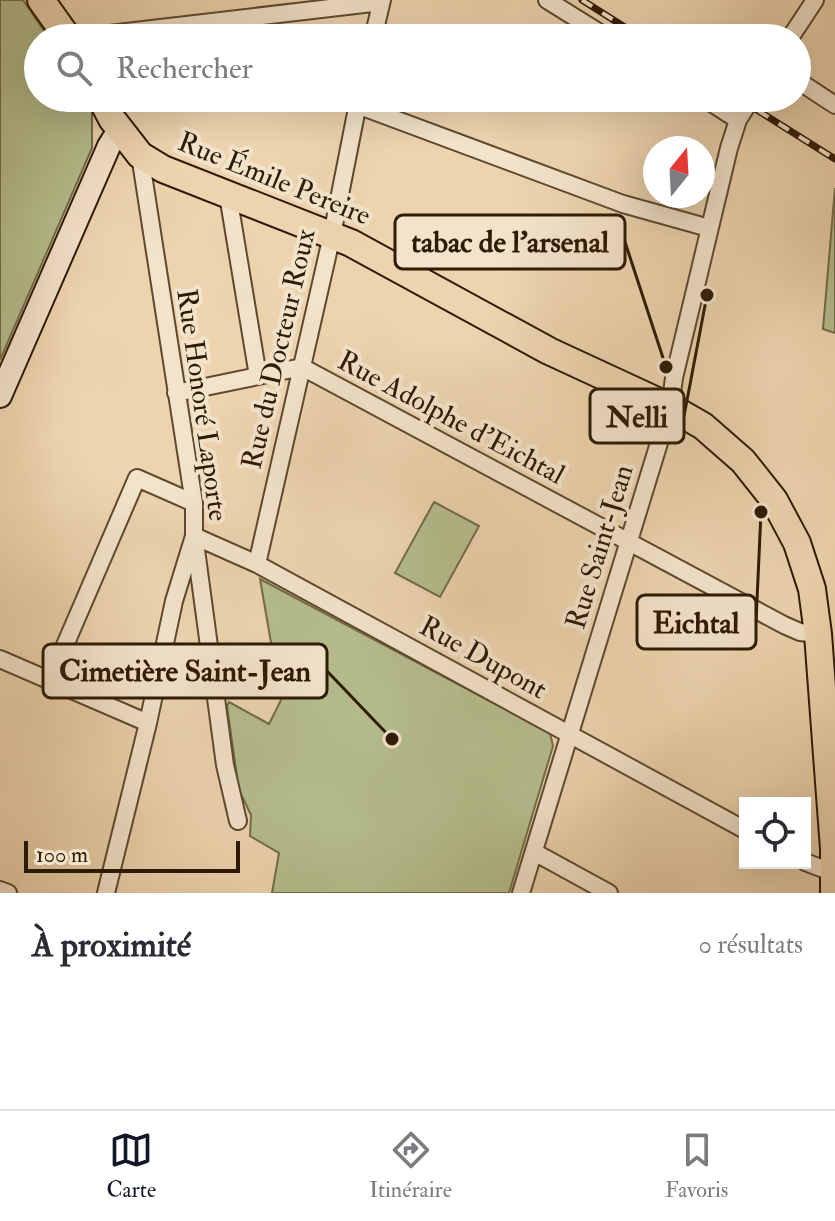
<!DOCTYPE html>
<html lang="fr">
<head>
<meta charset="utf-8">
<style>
	:root { --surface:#fff; --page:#f2f2f3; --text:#2b2b33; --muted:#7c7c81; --line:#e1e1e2; --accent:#111827 }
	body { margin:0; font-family:"IM FELL Double Pica",serif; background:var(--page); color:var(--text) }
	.controls { position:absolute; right:24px; bottom:24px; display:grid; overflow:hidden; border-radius:0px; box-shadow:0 8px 32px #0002 }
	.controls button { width:72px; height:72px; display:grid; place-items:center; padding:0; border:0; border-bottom:2px solid var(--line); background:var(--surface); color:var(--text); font:40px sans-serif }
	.compass { position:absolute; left:643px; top:136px; width:72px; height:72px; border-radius:50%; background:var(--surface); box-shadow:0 8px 32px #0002; rotate:18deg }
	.scale { position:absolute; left:24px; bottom:20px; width:216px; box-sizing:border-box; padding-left:8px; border:4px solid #2e1b03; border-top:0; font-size:22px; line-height:28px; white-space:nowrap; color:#2e1b03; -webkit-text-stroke:6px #f3e3cb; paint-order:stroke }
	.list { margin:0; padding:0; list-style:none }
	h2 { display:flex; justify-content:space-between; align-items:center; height:104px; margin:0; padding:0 32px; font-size:34px }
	h2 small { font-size:26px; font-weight:400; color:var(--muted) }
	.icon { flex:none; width:44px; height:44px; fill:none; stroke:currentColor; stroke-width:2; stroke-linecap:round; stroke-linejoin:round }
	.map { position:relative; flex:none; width:835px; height:893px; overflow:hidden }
	.search { position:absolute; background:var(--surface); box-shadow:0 8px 32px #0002; left:24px; right:24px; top:24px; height:88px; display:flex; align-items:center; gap:20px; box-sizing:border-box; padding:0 28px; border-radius:44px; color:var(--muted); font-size:30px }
	.sheet { height:216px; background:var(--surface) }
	nav { display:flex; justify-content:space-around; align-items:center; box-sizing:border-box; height:112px; border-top:2px solid var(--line); background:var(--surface); font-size:22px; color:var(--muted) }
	nav a { display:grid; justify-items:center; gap:4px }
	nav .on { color:var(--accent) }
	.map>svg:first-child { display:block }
	.green { fill:#b5bd8d; stroke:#726c48; stroke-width:2 }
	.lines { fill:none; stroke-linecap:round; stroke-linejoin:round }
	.street-casing { stroke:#5e492e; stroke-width:20 }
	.secondary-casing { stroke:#2e1b03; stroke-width:26 }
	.primary-casing { stroke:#2e1b03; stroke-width:30 }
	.street { stroke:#f3e3cb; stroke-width:16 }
	.secondary { stroke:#f3e3cb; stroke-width:22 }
	.primary { stroke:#edd4af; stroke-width:26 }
	.rail-casing { stroke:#2e1b03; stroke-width:7 }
	.rail { stroke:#f3e3cb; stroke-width:4; stroke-dasharray:12; stroke-linecap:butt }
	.labels { text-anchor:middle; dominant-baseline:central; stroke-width:8; stroke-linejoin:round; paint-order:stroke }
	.street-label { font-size:28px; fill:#2e1b03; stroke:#f3e3cb }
	.leader { fill:none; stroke:#2e1b03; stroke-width:3 }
	.callout-dot { fill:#2e1b03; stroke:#f3e3cb; stroke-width:3 }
	.callout { fill:#f3e3cb; stroke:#2e1b03; stroke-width:3 }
	.callout-label { font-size:30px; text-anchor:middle; font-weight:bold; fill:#2e1b03 }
</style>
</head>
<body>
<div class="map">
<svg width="835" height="893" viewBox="0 0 835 893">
	<rect width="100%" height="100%" fill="#edd4af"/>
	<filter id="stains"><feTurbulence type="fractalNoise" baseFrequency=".0025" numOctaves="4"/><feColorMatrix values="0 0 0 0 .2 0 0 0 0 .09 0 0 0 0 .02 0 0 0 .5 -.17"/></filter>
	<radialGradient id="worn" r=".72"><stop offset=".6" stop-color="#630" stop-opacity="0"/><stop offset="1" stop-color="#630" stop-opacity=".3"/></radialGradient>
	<path class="green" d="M0 0H23L49 38H38V98H89L92 102V148L0 360Z
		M835 188V333L823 329Z
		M434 502 479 526 440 597 395 573Z
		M260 579 550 733 553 746 509 893H272L279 853 250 836 251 815 239 790 227 706 229 702 269 724 281 700Z"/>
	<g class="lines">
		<defs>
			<path id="street" d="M547 0 608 38
				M75 38 381 2
				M373 38 382 0
				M790 38 815 0
				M797 80 835 105
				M704 98 738 120
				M357 105 623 204 709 228
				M228 195 258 376
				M176 393 302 367 784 625 800 632 818 634
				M194 536 257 564 745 830
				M195 542 225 765 238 821
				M257 564 332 235 359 98
				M0 659 148 723
				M50 680 137 478 194 503
				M534 852 609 893
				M805 862 834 873
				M0 890 8 893
				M106 893 148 723 174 601 194 536V503L140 155
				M521 893 670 407 674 378 729 148 738 120 752 98"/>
			<path id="secondary" d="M0 396 109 146 119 130"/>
			<path id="primary" d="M41 0 68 38
				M101 98 112 119 140 155 163 169 351 243 549 351 670 407 703 426 743 461 774 500 797 543 812 589 818 634 834 849V893"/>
		</defs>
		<use href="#street" class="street-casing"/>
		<use href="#secondary" class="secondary-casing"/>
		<use href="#primary" class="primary-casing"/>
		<use href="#street" class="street"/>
		<use href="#secondary" class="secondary"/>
		<use href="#primary" class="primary"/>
		<defs>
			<path id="rail" d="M582 0 642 38
				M738 98 835 159"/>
		</defs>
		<use href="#rail" class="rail-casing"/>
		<use href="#rail" class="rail"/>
	</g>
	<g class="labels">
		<g class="street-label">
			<text transform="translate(274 179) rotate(22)">Rue Émile Pereire</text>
			<text transform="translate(279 349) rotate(-77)">Rue du Docteur Roux</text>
			<text transform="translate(202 405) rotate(82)">Rue Honoré Laporte</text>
			<text transform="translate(451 418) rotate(28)">Rue Adolphe d'Eichtal</text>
			<text transform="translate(600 547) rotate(-73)">Rue Saint-Jean</text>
			<text transform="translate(483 658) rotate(29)">Rue Dupont</text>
		</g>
	</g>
	<path class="leader" d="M666 367L625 242M707 295L684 416M761 512L756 622M392 739L327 671"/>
	<g class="callout-dot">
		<circle cx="666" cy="367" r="8"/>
		<circle cx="707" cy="295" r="8"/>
		<circle cx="761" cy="512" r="8"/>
		<circle cx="392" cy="739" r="8"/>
	</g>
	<g class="callout">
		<rect x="395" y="215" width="230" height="54" rx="8"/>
		<rect x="590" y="389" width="94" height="54" rx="8"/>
		<rect x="637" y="595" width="119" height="54" rx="8"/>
		<rect x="43" y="644" width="284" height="54" rx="8"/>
	</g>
	<g class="callout-label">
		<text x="510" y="252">tabac de l'arsenal</text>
		<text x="637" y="427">Nelli</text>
		<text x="696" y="633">Eichtal</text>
		<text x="185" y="681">Cimetière Saint-Jean</text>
	</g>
	<rect width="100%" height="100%" filter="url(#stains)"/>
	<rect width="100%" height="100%" fill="url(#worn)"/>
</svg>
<div class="controls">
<button><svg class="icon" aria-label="locate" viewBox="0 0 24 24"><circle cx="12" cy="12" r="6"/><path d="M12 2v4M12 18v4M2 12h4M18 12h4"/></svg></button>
</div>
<svg class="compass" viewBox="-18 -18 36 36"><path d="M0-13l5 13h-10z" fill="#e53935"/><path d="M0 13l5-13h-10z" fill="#7c7c81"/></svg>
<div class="scale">100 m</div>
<div class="search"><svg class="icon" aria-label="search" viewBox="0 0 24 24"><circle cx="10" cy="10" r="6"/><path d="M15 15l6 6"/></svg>Rechercher</div>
</div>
<section class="sheet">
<h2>À proximité<small>0 résultats</small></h2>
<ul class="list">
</ul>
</section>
<nav>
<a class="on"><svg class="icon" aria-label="map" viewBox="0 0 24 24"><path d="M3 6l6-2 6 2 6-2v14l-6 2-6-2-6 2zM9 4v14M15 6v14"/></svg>Carte</a>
<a><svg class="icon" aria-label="directions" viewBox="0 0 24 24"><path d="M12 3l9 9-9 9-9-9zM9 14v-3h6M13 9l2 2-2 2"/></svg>Itinéraire</a>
<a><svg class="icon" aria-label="saved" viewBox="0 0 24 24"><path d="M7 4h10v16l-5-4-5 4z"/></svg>Favoris</a>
</nav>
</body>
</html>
